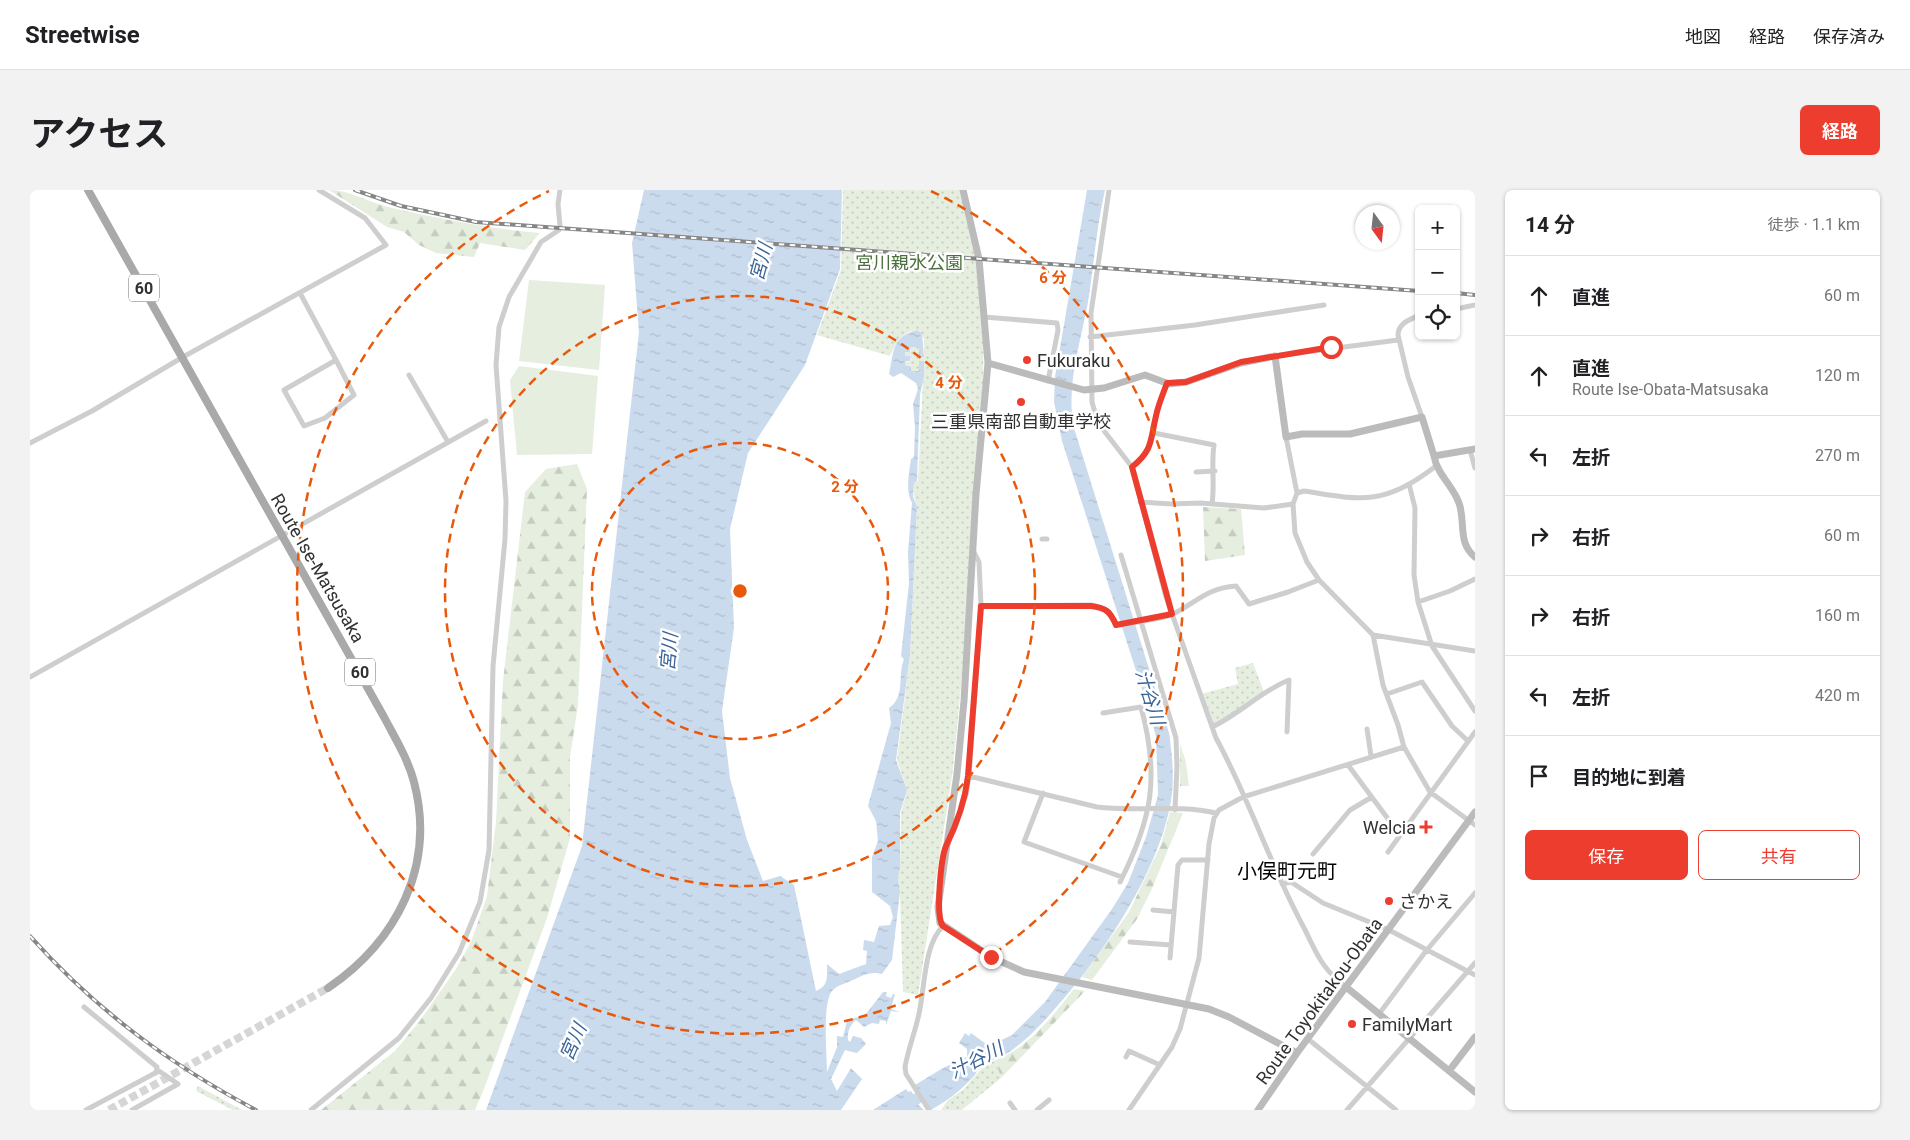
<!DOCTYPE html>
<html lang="ja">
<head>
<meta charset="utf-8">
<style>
	:root { --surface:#fff; --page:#f2f2f2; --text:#202124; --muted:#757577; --line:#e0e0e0; --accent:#ed3d2e }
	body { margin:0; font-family:Roboto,"Noto Sans JP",sans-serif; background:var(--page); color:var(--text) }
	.controls { position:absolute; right:15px; top:15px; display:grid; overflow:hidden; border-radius:8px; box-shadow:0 1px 4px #0004 }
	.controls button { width:45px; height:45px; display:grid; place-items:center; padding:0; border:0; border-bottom:1px solid var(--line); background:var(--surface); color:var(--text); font:25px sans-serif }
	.compass { position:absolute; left:1325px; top:15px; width:45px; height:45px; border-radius:50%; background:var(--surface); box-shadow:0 1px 4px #0004; rotate:165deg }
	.stop { position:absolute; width:15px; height:15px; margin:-11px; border:4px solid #ed3d2e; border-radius:50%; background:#fff }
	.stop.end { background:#ed3d2e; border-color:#fff; box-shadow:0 1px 5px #0008 }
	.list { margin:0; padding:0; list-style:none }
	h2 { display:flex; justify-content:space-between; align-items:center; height:65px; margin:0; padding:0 20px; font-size:21px }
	h2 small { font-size:16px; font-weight:400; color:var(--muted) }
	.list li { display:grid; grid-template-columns:32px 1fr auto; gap:15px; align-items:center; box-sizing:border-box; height:80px; padding:0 20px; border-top:1px solid var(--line) }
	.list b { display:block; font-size:19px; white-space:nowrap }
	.list p { margin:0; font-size:16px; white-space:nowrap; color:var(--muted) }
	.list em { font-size:16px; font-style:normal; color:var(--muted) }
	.actions { display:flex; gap:10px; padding:15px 20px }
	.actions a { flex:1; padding:11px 0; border:1px solid var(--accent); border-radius:8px; text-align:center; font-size:18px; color:var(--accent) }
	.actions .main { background:var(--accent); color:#fff }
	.icon { flex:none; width:28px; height:28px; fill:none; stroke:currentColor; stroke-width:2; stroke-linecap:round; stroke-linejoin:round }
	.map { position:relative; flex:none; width:1445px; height:920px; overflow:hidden; border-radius:8px }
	header { display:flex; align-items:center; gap:30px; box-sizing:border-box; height:70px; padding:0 25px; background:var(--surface); border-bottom:1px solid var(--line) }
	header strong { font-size:24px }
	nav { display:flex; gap:28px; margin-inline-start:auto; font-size:18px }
	.intro { display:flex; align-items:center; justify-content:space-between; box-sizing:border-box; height:120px; padding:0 30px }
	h1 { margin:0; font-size:35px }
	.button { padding:12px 22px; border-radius:8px; background:var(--accent); color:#fff; font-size:18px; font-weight:700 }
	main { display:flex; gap:30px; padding:0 30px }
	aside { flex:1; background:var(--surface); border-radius:8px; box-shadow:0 1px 4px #0004 }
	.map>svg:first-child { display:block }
	.grass { fill:url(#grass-dots) }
	.forest { fill:url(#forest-firs) }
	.pitch { fill:#e5eedf }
	.water { fill:url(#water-ripples) }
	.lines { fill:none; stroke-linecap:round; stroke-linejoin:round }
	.river { stroke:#cbdbee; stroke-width:11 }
	.primary-tunnel { stroke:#d6d6d6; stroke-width:8; stroke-dasharray:8 4; stroke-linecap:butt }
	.street { stroke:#cecece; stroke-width:5 }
	.secondary { stroke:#bbb; stroke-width:7 }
	.primary { stroke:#a9a9a9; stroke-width:8 }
	.rail-casing { stroke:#868686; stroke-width:4 }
	.rail { stroke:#fff; stroke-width:2; stroke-dasharray:5.5; stroke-linecap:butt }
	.route { stroke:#ed3d2e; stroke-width:6 }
	.ring { fill:none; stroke:#e8590c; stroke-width:2.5; stroke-dasharray:9 6 }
	.poi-dot { fill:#ed3d2e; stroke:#fff; stroke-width:2 }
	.labels { text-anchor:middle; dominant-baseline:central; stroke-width:5; stroke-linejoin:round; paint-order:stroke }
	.shield { fill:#fff; stroke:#6f6f6f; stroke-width:1 }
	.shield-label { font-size:16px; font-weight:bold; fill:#313131 }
	.park-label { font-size:18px; fill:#4c703c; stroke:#fff }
	.poi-label { font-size:18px; fill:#313131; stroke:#fff; text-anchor:start }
	.street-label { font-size:18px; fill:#313131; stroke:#fff }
	.water-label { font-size:19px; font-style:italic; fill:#3a6598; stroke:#fff }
	.quarter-label { font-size:20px; fill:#000; stroke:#fff }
	.centre { fill:#e8590c; stroke:#fff; stroke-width:2.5 }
	.ring-label { font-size:15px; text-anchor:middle; font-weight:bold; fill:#e8590c; stroke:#fff; stroke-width:5; stroke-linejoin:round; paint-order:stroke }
</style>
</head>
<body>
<header>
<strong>Streetwise</strong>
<nav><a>地図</a><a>経路</a><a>保存済み</a></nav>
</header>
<div class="intro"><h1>アクセス</h1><a class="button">経路</a></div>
<main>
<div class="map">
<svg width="1445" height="920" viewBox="0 0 1445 920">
	<defs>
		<pattern id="grass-dots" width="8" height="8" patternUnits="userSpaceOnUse" patternTransform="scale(1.25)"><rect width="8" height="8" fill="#e5eedf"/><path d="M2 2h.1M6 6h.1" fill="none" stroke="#c5cdc0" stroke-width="1.8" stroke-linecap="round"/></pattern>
		<pattern id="forest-firs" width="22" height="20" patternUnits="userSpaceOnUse" patternTransform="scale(1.25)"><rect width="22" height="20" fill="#e5eedf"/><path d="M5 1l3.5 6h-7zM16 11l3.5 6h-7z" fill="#c5cdc0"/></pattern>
		<pattern id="water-ripples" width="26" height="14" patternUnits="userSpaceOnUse" patternTransform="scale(1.25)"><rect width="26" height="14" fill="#cbdbee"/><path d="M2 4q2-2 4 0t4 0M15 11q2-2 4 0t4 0" fill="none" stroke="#afbccd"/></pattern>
	</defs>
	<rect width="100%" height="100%" fill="#fff"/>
	<path class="grass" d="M813 0H932L949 69 954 127 952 252 944 362 923 579 888 805 873 802 870 702 868 689 870 677 871 623 877 600 867 570 880 467 887 316 884 307V293L888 291 894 171H889V181H881V175H875L876 172 881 171V166H875V162H881V157H889V167H894V149L890 141C875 137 865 154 860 166L787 145 811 80Z
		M1223 473 1234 502 1182 537 1171 504 1208 494 1205 478Z
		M965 870 971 888 932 920H911L918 910 934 899 951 879Z
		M168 896 212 920H203L166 901Z"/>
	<path class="forest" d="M299 0C320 0 338 12 358 17 410 29 456 38 510 43L495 60 450 53 444 67 406 63 389 55 374 42 357 37Z
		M547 274 557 299 548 515 540 567V648L517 728 454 899 445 920H291L365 861 389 832 426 779 441 752 457 706 466 632 473 491 495 302 516 279Z
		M1173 317 1211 319 1215 365 1175 371Z
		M1150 554 1156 572 1159 596H1150Z
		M1140 622 1153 623 1121 701 1107 729 1062 790 1052 787 1099 722 1131 655Z
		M1044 799 1055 801 971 888 965 870C998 859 1023 825 1044 799Z"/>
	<path class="pitch" d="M499 90 575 95 569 180 489 171Z
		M489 176 568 186 562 264 487 265 480 190Z"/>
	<path class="water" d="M614 0H812L810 79 775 175 718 263 700 339 704 438 692 521 700 588 717 650 733 691 750 686 764 695 786 801C799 796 797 786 797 774L809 784 836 774 837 761 833 760 834 750 844 752 849 736 860 735 863 727 860 716 842 702V667L848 651 846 631 838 616 861 533 859 518C876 506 867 487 874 469L871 466 879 393 878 362 882 313C875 300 879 284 881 269L884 267 885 237 883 214 888 199 886 193 871 183 863 187 859 184C864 162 861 147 887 140L892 143 894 167H889V157H881L880 162H875V166H881L880 171H876L875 175 881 176V181H889V171H894V187L890 205 887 291 884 293 883 307 887 316 880 466 866 570 877 600 870 623V677L868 689 870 702 862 770 852 784C841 781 833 785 823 790 816 793 806 796 802 801 792 814 797 865 797 882L807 857V846L813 847 817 831 836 824 853 802H857L856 806 861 808 863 804H865L861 819 870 822 861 821 856 835V831L850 830 849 834 842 833 834 837 826 830C820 835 817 842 818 850L820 852 823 846 831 848 836 854 827 863 815 860 801 889 807 901 821 878 832 889 811 920H456L552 656 609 142 602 53Z
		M1057 0H1075C1067 35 1064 71 1059 106 1052 150 1035 194 1044 238L1139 543C1142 563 1144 583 1142 603 1133 684 1055 793 997 848 991 853 983 860 976 864 966 869 958 870 950 878 947 881 945 885 943 887 932 900 915 912 901 920L885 895 913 878 937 867V859L929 853 935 843 939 846 941 843 959 856 982 845 1015 812 1082 719 1098 693 1116 647 1128 605 1126 547 1121 527 1032 251 1024 212 1025 187Z
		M876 899 878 902 881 901 886 908 883 910 894 920H843Z"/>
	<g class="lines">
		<path class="river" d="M873 920 900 898"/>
		<path class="primary-tunnel" d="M79 920 298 798"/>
		<path class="street" d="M1079 0 1061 123 1062 212 1068 233 1102 277 1136 407 1186 548C1219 608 1240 675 1273 736 1287 763 1290 777 1316 797
			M530 36 528 14 530 0
			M270 103 306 170
			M1426 119 1445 115
			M1389 126C1379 129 1368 134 1368 145L1378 187 1392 227
			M954 127 1027 133 1028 140 1018 191
			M1060 147 1165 135 1294 115
			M1245 166 1368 150
			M306 170 324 205 295 228 274 236 254 200Z
			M379 185 418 252
			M1124 243 1184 255C1181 274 1185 294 1182 314
			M1256 247 1267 303 1263 314 1265 343 1277 372 1289 390 1343 445 1353 495 1368 535 1374 557 1400 602 1445 635
			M0 253 62 221 153 167 356 55 335 28 289 0
			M1440 260 1445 278
			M1102 277C1123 260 1120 251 1126 226 1129 215 1133 204 1137 193
			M1166 282 1185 281
			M1379 294 1385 318 1384 385 1388 412 1402 456 1445 521
			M1267 303 1274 301C1334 311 1355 315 1406 276
			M1110 312 1141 314 1170 313 1234 318 1263 314
			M1012 349H1017
			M944 362 949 372 951 416 1061 415C1075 418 1080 421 1086 435 1103 432 1126 431 1143 424 1167 412 1177 398 1206 396L1219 414 1258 402 1289 390
			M1091 365 1146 548 1147 576 1145 620
			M1388 412 1420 401 1445 389
			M1343 445 1445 461
			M0 487 456 231
			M1357 504 1392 492 1422 536 1438 551
			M1073 523 1111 517C1130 587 1122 629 1090 692
			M1182 537C1210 524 1231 501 1259 490L1257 542
			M1337 539 1341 566
			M1318 575 1370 645
			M939 586 1067 617C1107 622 1147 614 1186 623
			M1013 603 994 652 1092 687
			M918 654 936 605 939 586 951 416
			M1358 662 1445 542
			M1283 664 1320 620 1342 607
			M1252 694 1261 692 1293 713 1359 740 1445 785
			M1123 720 1144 722
			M1100 752 1141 755
			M1140 768 1148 675 1152 670H1178
			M54 817 127 877 126 883
			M1349 824 1396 761 1445 703
			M1278 849 1366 920
			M1096 867 1099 861 1130 875
			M980 913 985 920
			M56 920 129 881 148 894 102 920
			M281 920 369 848 401 808 429 763 450 712 459 660 463 476 475 349 476 311 466 175 469 137 479 107 511 52 529 40
			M899 920 876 884 875 877C878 860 884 845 888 828 895 802 893 755 913 736
			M1007 920 1019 910
			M1099 920 1142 857 1150 839 1169 768 1179 654 1184 628 1189 620 1213 607 1374 557
			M1317 920 1445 773"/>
		<path class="secondary" d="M933 0 949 69 958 173 1054 200 1074 198 1115 185 1139 194 1156 192 1211 173 1245 166 1256 247 1272 244H1320L1392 227 1404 266 1445 259
			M958 173 946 304 934 511 927 584 908 717 910 733 961 767 994 782 1179 819 1199 827 1267 863
			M1404 266C1407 284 1423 296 1429 313 1436 333 1427 352 1445 367
			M1316 797 1445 902
			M1419 881 1445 847
			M1228 920 1267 863 1445 622"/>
		<path class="primary" d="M58 0 354 527C365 548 378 569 384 592 406 676 367 751 298 798"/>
		<defs>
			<path id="rail" d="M325 0 371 16 446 32 1389 101
				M1426 103 1445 105
				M0 746C66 820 139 874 226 920"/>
		</defs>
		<use href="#rail" class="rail-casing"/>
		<use href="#rail" class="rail"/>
	</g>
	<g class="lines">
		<path class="route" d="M961 767 913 736C905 727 911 668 916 656 927 634 935 611 938 586L951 416H1061C1076 418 1080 421 1086 435L1142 424 1102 277C1123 260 1120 251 1126 226 1128 215 1133 204 1137 193L1156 192 1211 172 1301 157"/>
	</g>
	<g class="ring">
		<circle cx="710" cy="401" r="148"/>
		<circle cx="710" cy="401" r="295"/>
		<path d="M901 1A443 443 0 1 1 519 1"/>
	</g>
	<g class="poi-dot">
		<circle cx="997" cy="170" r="5"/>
		<circle cx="991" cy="212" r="5"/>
		<path d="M1393.5 629.5h5v5h5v5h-5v5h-5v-5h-5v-5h5z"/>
		<circle cx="1359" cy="711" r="5"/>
		<circle cx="1322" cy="834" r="5"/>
	</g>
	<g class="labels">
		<g class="shield">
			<rect x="99" y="84.5" width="30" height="27" rx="4"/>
			<rect x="315" y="468.5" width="30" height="27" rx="4"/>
		</g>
		<g class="shield-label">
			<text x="114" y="98">60</text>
			<text x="330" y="482">60</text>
		</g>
		<g class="park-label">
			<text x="879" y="72">宮川親水公園</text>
		</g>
		<g class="poi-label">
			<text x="1007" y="170">Fukuraku</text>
			<text x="991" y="231" text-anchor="middle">三重県南部自動車学校</text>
			<text x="1386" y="637" text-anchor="end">Welcia</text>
			<text x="1369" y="711">さかえ</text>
			<text x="1332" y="834">FamilyMart</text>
		</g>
		<g class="street-label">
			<text transform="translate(288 378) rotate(60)">Route Ise-Matsusaka</text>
			<text transform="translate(1289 811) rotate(-54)">Route Toyokitakou-Obata</text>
		</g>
		<g class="water-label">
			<text transform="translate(731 72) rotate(-75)">宮川</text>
			<text transform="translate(639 462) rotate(-85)">宮川</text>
			<text transform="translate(1120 507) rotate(73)">汁谷川</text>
			<text transform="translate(543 852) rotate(-66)">宮川</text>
			<text transform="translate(946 870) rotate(-27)">汁谷川</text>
		</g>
		<g class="quarter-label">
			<text x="1257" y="681">小俣町元町</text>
		</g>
	</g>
	<circle cx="710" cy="401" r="8" class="centre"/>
	<g class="ring-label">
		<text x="1023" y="93">6 分</text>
		<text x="919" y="198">4 分</text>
		<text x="815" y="302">2 分</text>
	</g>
</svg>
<div class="controls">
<button>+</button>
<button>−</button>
<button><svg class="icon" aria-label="locate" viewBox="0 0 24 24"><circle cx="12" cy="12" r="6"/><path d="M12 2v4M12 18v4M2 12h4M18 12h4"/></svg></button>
</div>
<svg class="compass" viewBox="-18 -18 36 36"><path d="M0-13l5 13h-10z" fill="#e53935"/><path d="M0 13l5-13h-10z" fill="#757577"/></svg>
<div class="stop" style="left:1301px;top:157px"></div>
<div class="stop end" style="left:961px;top:767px"></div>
</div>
<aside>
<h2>14 分<small>徒歩 · 1.1 km</small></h2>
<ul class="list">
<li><svg class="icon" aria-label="ahead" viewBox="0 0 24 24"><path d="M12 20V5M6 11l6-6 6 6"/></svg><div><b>直進</b></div><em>60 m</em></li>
<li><svg class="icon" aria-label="ahead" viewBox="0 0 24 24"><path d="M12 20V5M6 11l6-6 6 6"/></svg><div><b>直進</b><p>Route Ise-Obata-Matsusaka</p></div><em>120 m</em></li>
<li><svg class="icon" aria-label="left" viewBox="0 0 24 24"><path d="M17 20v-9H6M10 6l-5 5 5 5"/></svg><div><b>左折</b></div><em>270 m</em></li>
<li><svg class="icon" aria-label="right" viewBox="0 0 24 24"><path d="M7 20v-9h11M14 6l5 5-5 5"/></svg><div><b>右折</b></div><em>60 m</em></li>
<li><svg class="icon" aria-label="right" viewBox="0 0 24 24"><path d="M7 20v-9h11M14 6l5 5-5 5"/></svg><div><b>右折</b></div><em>160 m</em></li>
<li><svg class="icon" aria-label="left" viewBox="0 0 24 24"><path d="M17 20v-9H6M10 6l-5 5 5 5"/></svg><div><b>左折</b></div><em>420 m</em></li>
<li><svg class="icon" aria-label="arrive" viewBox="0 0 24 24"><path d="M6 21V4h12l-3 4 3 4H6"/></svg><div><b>目的地に到着</b></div></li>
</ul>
<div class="actions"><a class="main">保存</a><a>共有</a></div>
</aside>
</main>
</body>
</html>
